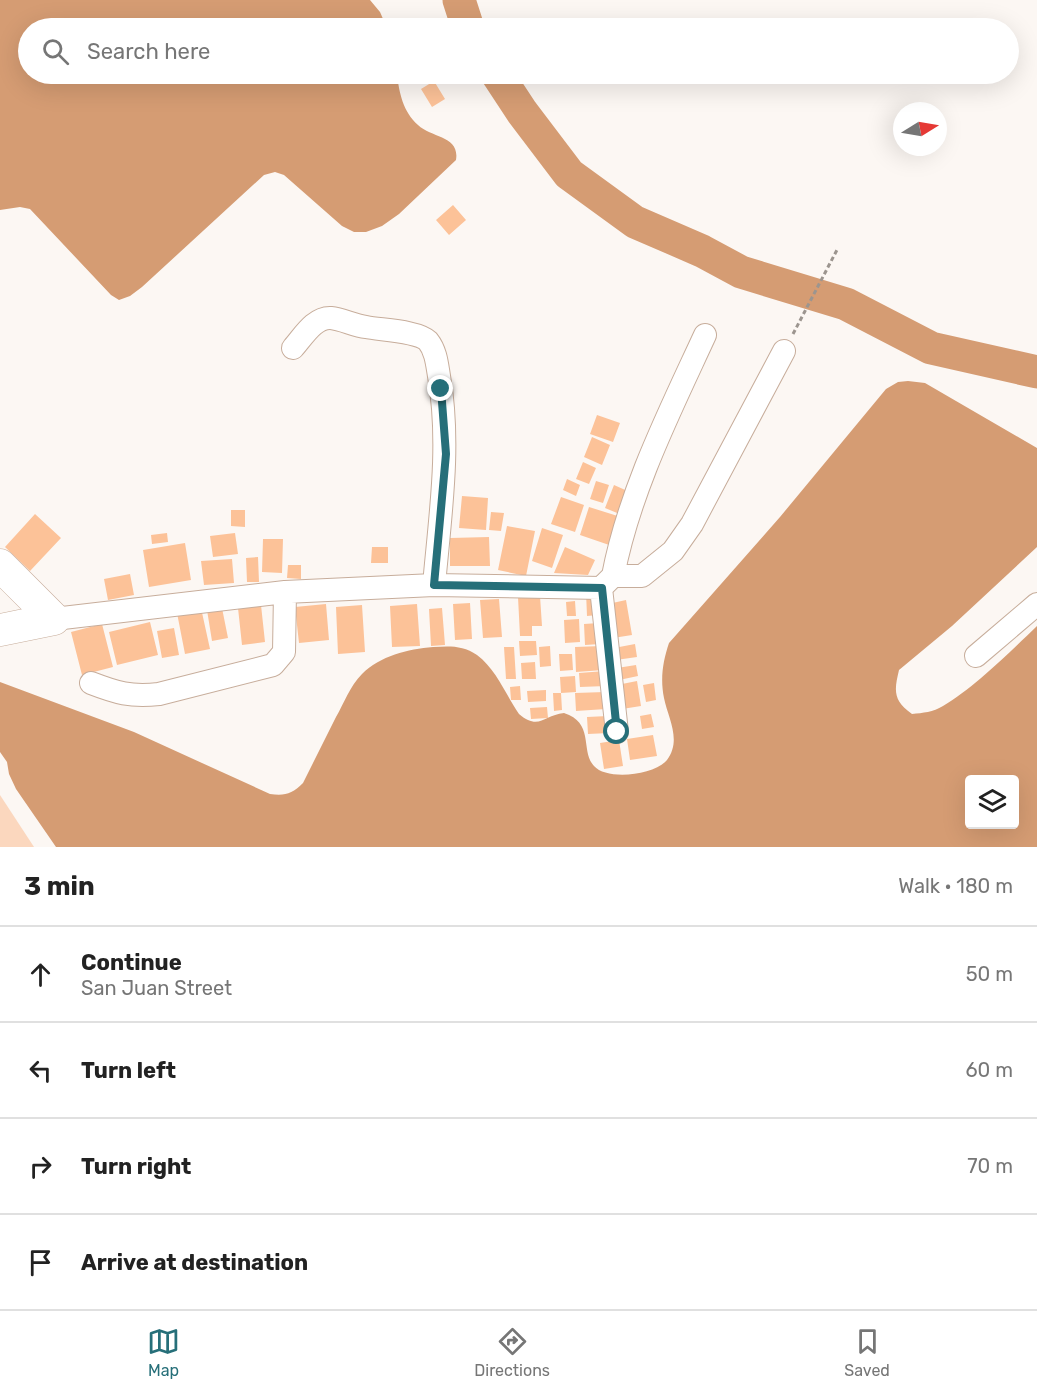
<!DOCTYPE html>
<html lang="en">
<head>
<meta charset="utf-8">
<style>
	:root { --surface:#fff; --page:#f2f2f2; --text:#222; --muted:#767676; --line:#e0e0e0; --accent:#266f79 }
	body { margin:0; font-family:Rubik,sans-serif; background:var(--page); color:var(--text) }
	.controls { position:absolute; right:18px; bottom:18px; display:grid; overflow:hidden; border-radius:6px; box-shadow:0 6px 24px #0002 }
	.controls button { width:54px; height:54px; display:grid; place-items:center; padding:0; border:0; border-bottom:2px solid var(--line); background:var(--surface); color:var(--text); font:30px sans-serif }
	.compass { position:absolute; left:893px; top:102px; width:54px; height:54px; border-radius:50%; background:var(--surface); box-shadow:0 6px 24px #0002; rotate:79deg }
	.stop { position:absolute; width:18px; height:18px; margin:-14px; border:4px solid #266f79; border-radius:50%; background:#fff }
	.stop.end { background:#266f79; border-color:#fff; box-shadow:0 2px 6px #0008 }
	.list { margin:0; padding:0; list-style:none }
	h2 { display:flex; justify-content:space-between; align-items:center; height:78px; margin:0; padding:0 24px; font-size:26px }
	h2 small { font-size:20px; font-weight:400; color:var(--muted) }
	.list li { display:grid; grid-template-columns:39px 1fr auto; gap:18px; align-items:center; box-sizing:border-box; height:96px; padding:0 24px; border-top:2px solid var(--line) }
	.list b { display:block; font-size:22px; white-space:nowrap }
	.list p { margin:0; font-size:20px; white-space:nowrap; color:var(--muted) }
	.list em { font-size:20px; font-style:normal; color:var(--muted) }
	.icon { flex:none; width:33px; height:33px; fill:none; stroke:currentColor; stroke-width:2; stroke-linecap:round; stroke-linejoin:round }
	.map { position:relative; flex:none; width:1037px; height:847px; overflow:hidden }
	.search { position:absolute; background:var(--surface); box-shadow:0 6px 24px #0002; left:18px; right:18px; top:18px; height:66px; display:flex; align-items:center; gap:15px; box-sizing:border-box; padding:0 21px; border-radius:33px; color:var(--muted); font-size:22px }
	.sheet { height:462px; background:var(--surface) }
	nav { display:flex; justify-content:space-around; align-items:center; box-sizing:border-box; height:84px; border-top:2px solid var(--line); background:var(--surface); font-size:16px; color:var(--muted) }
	nav a { display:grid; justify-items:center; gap:3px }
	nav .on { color:var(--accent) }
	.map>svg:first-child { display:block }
	.green { fill:#fbd7be }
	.water { fill:#d59c73; fill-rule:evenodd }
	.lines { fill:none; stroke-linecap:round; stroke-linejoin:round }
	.river { stroke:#d59c73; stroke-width:33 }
	.building { fill:#fcc298 }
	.street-casing { stroke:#c7ad9b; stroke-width:24 }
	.secondary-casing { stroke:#c7ad9b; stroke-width:33 }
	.path { stroke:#9c958f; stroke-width:3; stroke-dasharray:4.5 3; stroke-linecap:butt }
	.street { stroke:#fff; stroke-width:22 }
	.secondary { stroke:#fff; stroke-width:32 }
	.route { stroke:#266f79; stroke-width:8 }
</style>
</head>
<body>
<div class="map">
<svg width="1037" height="847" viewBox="0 0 1037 847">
	<rect width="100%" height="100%" fill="#fcf7f3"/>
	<path class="green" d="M0 795 34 847H0Z"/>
	<path class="water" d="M0 0H370L380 12 387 28H28V74H397C399 92 403 112 418 125 432 138 460 136 456 160L399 214 382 226 366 232H354L342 226 284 175 275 172 264 175 142 287 130 296 119 300 111 295 30 209 20 207 0 210Z
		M908 381 925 383 1037 448V547L952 626 899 670C894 691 893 700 912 714 923 713 933 712 943 706 974 688 1012 650 1037 626V847H56L16 789 9 774 7 762 0 752V682L134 732 270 794C285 796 292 794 303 783 314 761 325 739 336 717 344 703 350 686 362 674 380 656 408 649 433 647 449 646 463 645 477 655 496 669 506 695 519 714 539 731 544 715 564 713 595 723 580 751 594 766 607 781 655 775 667 760 682 740 668 718 664 698 660 678 663 661 669 643L780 517 886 389 898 382ZM970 780H1014V824H970Z"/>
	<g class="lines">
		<path class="river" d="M459 0 468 28
			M497 74 522 112 569 174 635 222 702 251 741 272 846 304 931 348 1037 372"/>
	</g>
	<path class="building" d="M417 74H434L436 76 424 84Z
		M434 81 445 99 432 107 421 89Z
		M453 205 466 220 449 235 436 220Z
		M597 415 620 423 613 442 590 434Z
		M592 437 610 445 602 465 584 457Z
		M583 462 596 468 589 484 576 479Z
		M567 479 580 485 576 496 563 490Z
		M596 481 609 485 603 503 590 499Z
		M614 485 632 493 622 515 605 508Z
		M462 496 488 498 486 530 459 528Z
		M561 497 584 505 575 532 551 524Z
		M589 507 624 518 615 547 580 535Z
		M231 510H245V527L231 526Z
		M491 512 504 513 501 531 489 530Z
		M35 514 61 538 30 571 5 547Z
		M507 526 535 531 526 576 498 570Z
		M542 528 563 535 552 568 532 561Z
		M167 533 168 542 152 544 151 535Z
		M235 533 238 554 213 557 210 536Z
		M489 537 490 566H450V538Z
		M263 539H283L282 573 262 572Z
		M185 543 191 580 149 587 143 550Z
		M372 547H388V563H371Z
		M565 547 595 560 588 575 554 573Z
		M258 557 259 582H247L246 558Z
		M232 559 234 583 204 585 201 561Z
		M288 565H301V579L287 578Z
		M130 574 134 595 108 600 104 579Z
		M597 591 598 615 587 616 586 592Z
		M540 596 542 626H532V636H520L518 597Z
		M499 599 502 637 483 638 480 600Z
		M626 600 632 635 613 638 608 604Z
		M575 601 576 616H567L566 602Z
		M470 603 472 639 455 640 453 604Z
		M326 604 329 640 299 643 295 607Z
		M417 604 420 646 392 647 390 606Z
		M261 605 265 642 242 645 238 608Z
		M362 605 365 652 338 654 336 607Z
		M201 608 210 649 185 654 177 613Z
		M222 608 228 638 212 641 207 610Z
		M442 608 445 645 431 646 429 609Z
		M579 619 580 642 565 643 564 620Z
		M150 622 158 655 117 665 109 632Z
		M599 623 600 644 585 645 584 624Z
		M102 624 113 667 82 675 71 632Z
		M174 628 179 655 162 658 157 631Z
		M519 641H536L537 655 520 656Z
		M635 644 637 657 616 660 614 648Z
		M550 646 551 666 540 667 539 647Z
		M602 646 603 670 576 672 575 647Z
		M504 647H514L516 679H506Z
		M559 654H572L573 670 560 671Z
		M535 662 536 679H522L521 663Z
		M636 665 638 676 619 680 617 668Z
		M605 671 606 686 580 687 579 673Z
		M575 676 576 692 561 693 560 677Z
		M637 681 641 706 622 709 617 685Z
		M654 683 656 700 646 702 643 685Z
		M520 686 521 700H511L510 687Z
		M546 690V701L528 702 527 691Z
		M605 692 606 709 576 711 575 693Z
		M553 693H561L562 710 554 711Z
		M547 707 548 718 531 719 530 708Z
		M651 714 654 727 642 729 640 716Z
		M608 716 609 733 588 734 587 717Z
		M653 735 657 756 630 760 627 739Z
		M619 740 623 766 604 769 600 743Z"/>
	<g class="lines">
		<defs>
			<path id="street" d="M293 348C303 337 314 317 331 318 342 319 355 326 366 327 381 330 418 331 428 341 436 351 437 364 439 376 451 445 440 516 434 585
				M613 576C629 492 669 413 705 335
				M601 588 617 732
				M54 619 285 592 434 585 601 588 613 576H642L673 551 692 524 784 351
				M976 656 1037 604
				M91 683C117 693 130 697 159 694L273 665 284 652 285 592"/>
			<path id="secondary" d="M0 565 54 619
				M0 630 54 619"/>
		</defs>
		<use href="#street" class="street-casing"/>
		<use href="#secondary" class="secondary-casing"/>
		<path class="path" d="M793 334 838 248"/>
		<use href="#street" class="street"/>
		<use href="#secondary" class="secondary"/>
	</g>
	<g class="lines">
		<path class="route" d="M441 389 446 454 434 585 602 588 617 732"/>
	</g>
</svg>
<div class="controls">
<button><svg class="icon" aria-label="layers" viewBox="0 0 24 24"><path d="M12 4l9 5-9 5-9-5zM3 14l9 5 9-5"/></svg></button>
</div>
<svg class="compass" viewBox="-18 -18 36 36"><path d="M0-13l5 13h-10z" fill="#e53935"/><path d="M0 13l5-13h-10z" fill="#767676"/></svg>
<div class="stop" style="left:617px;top:732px"></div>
<div class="stop end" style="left:441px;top:389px"></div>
<div class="search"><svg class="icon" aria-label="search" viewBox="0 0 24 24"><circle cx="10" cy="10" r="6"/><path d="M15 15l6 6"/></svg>Search here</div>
</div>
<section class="sheet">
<h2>3 min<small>Walk · 180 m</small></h2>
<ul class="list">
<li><svg class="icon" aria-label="ahead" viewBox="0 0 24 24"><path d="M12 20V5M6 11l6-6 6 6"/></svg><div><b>Continue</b><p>San Juan Street</p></div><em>50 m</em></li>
<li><svg class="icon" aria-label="left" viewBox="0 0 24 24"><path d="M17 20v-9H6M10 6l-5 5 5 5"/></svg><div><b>Turn left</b></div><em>60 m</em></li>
<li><svg class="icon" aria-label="right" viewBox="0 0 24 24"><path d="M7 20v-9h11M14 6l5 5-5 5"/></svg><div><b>Turn right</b></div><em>70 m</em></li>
<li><svg class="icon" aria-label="arrive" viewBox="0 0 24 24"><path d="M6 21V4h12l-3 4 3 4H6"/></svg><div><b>Arrive at destination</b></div></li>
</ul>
</section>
<nav>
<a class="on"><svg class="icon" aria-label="map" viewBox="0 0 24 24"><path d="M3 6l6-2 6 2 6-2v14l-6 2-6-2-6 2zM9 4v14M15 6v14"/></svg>Map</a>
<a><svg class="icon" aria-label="directions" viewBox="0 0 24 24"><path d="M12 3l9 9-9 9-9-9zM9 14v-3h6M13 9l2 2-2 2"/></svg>Directions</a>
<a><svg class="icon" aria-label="saved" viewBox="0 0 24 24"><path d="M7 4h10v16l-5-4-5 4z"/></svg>Saved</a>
</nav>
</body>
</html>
